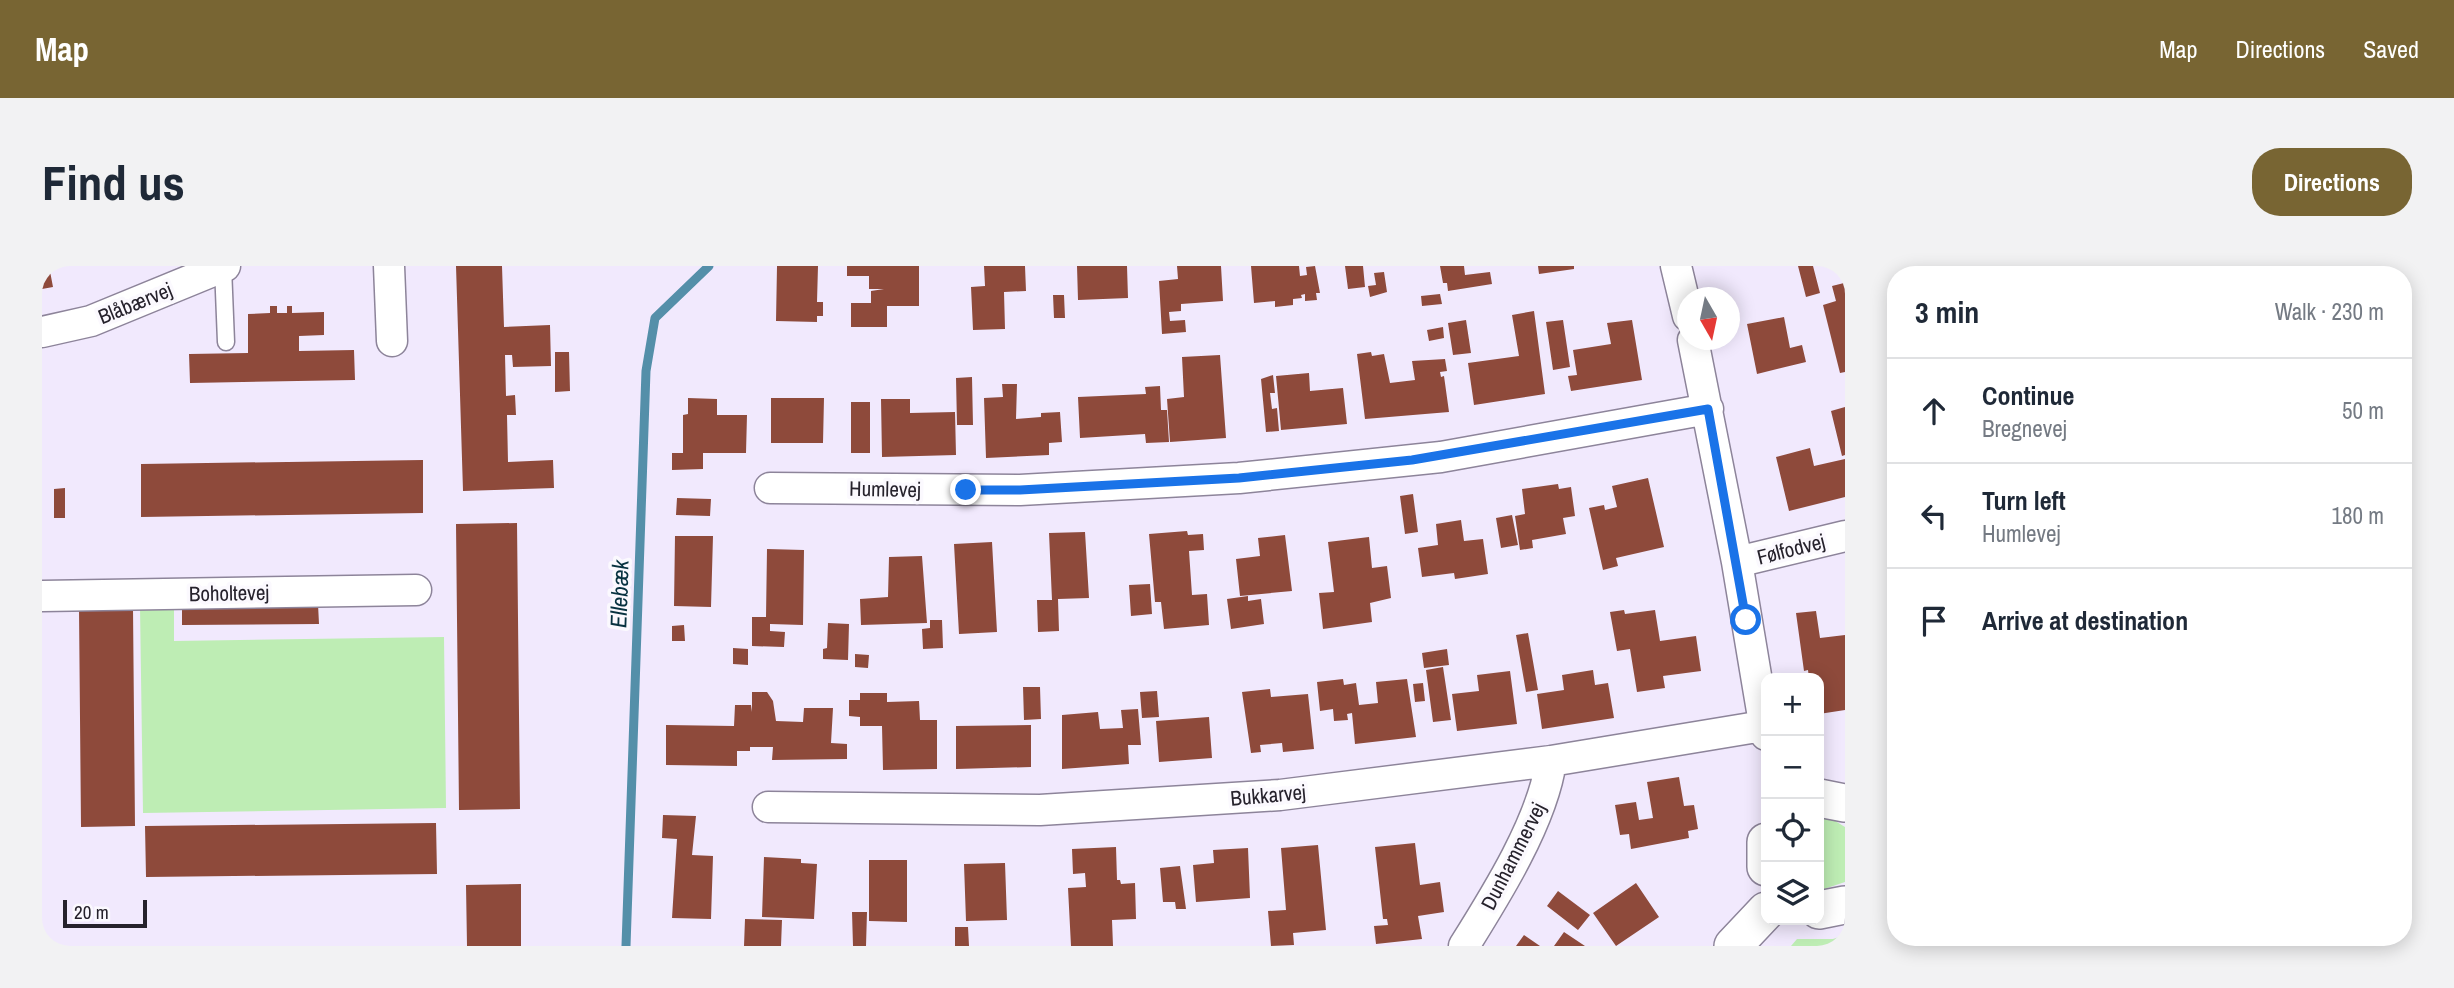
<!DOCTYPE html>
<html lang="en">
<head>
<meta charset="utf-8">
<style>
	:root { --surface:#fff; --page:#f2f2f3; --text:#1f2937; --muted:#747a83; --line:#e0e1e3; --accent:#786533 }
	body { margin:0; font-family:"Archivo Narrow",sans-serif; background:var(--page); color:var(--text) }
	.controls { position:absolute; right:21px; bottom:21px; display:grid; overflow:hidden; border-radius:14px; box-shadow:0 4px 18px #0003 }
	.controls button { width:63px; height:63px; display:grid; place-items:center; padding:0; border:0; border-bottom:2px solid var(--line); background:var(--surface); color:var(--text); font:35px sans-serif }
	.compass { position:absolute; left:1635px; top:21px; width:63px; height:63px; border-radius:50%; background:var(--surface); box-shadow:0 4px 18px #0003; rotate:171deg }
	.scale { position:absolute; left:21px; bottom:18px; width:84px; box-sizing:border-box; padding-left:7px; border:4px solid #26222c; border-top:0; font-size:19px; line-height:24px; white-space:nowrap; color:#26222c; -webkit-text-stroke:5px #fbf9fe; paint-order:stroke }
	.stop { position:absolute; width:21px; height:21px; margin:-16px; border:5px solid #1a73e8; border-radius:50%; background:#fff }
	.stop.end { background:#1a73e8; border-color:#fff; box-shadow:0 2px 7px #0008 }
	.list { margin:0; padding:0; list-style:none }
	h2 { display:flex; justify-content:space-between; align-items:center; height:91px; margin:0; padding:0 28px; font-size:30px }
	h2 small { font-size:23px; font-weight:400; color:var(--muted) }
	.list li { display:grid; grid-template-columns:46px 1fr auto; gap:21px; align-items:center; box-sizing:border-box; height:105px; padding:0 28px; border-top:2px solid var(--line) }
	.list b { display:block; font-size:26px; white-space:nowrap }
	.list p { margin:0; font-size:23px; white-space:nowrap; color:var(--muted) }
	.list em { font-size:23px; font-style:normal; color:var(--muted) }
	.icon { flex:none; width:38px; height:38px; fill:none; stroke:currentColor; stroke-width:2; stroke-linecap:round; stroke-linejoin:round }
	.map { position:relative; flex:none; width:1803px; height:680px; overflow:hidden; border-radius:28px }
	header { display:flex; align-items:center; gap:42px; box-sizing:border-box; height:98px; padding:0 35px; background:var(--accent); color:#fff }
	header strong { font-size:33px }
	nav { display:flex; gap:38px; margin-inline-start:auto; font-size:24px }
	.intro { display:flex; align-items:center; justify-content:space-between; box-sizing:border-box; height:168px; padding:0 42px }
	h1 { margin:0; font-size:49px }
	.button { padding:18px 32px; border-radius:28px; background:var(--accent); color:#fff; font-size:24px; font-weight:700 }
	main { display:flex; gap:42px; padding:0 42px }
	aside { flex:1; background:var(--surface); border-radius:28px; box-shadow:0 4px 18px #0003 }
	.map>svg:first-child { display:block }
	.green { fill:#beedb4 }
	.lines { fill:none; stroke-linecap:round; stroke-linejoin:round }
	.stream { stroke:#548fa9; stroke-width:9 }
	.building { fill:#8e4a3b }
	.service-casing { stroke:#8d849a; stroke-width:19 }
	.minor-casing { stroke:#8d849a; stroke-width:33 }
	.tertiary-casing { stroke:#8d849a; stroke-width:40 }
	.service { stroke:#fff; stroke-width:16 }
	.minor { stroke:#fff; stroke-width:30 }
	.tertiary { stroke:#fff; stroke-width:37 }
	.route { stroke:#1a73e8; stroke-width:9 }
	.labels { text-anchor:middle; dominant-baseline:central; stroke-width:7; stroke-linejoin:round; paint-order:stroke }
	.street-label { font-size:21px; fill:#26222c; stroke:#fbf9fe }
	.water-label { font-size:23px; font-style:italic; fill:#083240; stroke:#fbf9fe }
</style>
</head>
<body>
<header>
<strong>Map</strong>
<nav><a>Map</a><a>Directions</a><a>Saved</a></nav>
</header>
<div class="intro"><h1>Find us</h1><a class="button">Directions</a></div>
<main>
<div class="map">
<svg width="1803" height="680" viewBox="0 0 1803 680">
	<rect width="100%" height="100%" fill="#f1e9fd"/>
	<path class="green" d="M98 340H132V375L402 371 404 542 101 547Z
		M1777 552 1790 553 1803 561V616L1779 624 1777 623Z
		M1803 669V680H1749L1755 673H1791Z"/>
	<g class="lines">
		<path class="stream" d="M584 680 604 105 613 52 667 0"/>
	</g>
	<path class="building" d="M0 0H7L11 21 0 23Z
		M414 0H460L462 61 508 59 509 100 471 101 470 89H463L464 130 473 129 474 149H465L466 196 511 194 512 222 421 225Z
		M735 0H776L775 36H781V50H775V56L734 55Z
		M805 0H877V40H845V61H809V37H829V25L842 23H827V10H805Z
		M942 0H983L984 25 962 26 963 63 931 64 929 21 943 20Z
		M1035 0H1085L1086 32 1036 34Z
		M1135 0H1179L1181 35 1139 38V45L1127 46 1128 55 1143 54 1144 66 1120 68 1117 15 1136 13Z
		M1209 0H1257L1258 10 1265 9 1264 1 1273 0 1278 27H1274L1275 34 1263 35V28L1259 29 1260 32 1251 33V39L1233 41V35L1212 37Z
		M1303 0H1321L1323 21 1306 23Z
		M1398 0H1422L1423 9 1448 6 1450 18 1406 25 1405 17H1401Z
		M1496 0H1532V3L1497 8Z
		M1756 0H1771L1778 27 1764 31Z
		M1798 0H1803V106L1798 107 1781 39 1794 35 1790 20 1802 17Z
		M1342 6 1345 26 1328 31 1326 20 1334 19 1332 7Z
		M1398 28 1400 38 1380 40 1379 30Z
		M1011 29H1022L1023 52H1012Z
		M228 40H235V47H245V40H250V47L282 46V69L257 70V85L312 84 313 114 148 117 147 88 206 87V48L228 47Z
		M1492 45 1503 128 1432 139 1426 97 1477 90 1470 49Z
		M1742 51 1748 82 1760 79 1764 96 1715 108 1705 58Z
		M1424 54 1429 87 1411 89 1406 57Z
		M1521 54 1528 101 1511 104 1504 56Z
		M1590 54 1600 114 1529 125 1526 110 1535 109 1531 84 1569 78 1565 57Z
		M1401 61 1402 72 1387 75 1385 64Z
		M513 86H527L528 125 513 126Z
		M1329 86 1330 90 1342 88 1348 117 1373 114 1370 95 1403 93 1405 105 1398 106 1399 111 1402 110 1407 146 1323 153 1315 88Z
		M1178 89 1184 172 1128 176 1125 133 1142 131 1140 91Z
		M1267 107 1268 125 1301 122 1305 158 1239 164 1234 110Z
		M1231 109 1233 127H1228L1230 143 1235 142 1237 165 1224 166 1219 113Z
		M930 111 931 159H915L914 112Z
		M960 118H975L974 153 999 151V147L1018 146 1020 176 1007 177V189L944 192 942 132 961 131Z
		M1118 120 1119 144H1125L1127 176 1104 177 1103 168 1038 172 1036 131 1104 128 1103 121Z
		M646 132 675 133V149H705L704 187H661V203L630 204V187H641V149L646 148Z
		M729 132H782L781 177H729Z
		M839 133H868V147L913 146 914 189 840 191Z
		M809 136H828V187H809Z
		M1803 141V189L1800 190 1789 145Z
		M1768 182 1772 200 1803 193V231L1747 245 1734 191Z
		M381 194V247L99 251V198Z
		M1606 212 1622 281 1574 292 1576 300 1561 304 1547 242 1562 239 1563 244 1575 241 1570 220Z
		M1516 218 1517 223 1529 221 1533 250 1521 252 1524 268 1490 274 1491 282 1478 284 1473 250 1483 248 1480 223Z
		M23 222V252H12V223Z
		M1371 228 1376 266 1363 268 1358 230Z
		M635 232 669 233 668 250 634 249Z
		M1470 249 1476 279 1459 282 1454 252Z
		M1419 254 1422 275 1441 273 1446 308 1413 313 1412 307 1380 311 1376 282 1396 279 1394 258Z
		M475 257 478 543 417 544 414 258Z
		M1145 265 1146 269 1161 268 1162 284 1147 285 1150 329 1165 328 1167 359 1122 363 1119 336H1113L1107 268Z
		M1043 266 1047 332 1016 333 1017 365 996 366 995 334H1010L1007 267Z
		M1243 269 1250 325 1198 330 1194 293 1218 290 1216 272Z
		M633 270H671L669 341 632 340Z
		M1327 271 1330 302 1345 300 1349 332 1328 337 1330 356 1281 363 1277 327 1292 326 1286 276Z
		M950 276 955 366 917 368 912 278Z
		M725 283 762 284 761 359 728 358V365L743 366 742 381 710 380V351H724Z
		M880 290 885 357 819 359 818 333 846 331 847 291Z
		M1108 318 1110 348 1089 350 1087 319Z
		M1206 330V335L1219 333 1222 358 1189 363 1185 333Z
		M276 338 277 358 140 359V340Z
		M91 342 93 560 39 561 37 343Z
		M1582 344 1583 348 1613 344 1618 375 1654 370 1659 405 1621 410 1623 422 1595 426 1588 383 1575 385 1568 346Z
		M1774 345 1778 372 1803 369V444L1777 448V412H1767L1766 404 1762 405 1754 347Z
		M888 354H900L901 382 881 383 880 363 888 362Z
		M786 357 807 358 806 394 781 393V383L785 382Z
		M642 359 643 375H630V360Z
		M1486 367 1496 424 1484 426 1474 369Z
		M691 382 706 383V399L691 398Z
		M1405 383 1407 399 1382 402 1380 387Z
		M813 388 827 389 826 402 813 401Z
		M1401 401 1409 454 1391 456 1384 404Z
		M1551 404 1553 419 1566 417 1572 452 1500 463 1495 428 1522 424 1520 409Z
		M1468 405 1475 458 1415 465 1410 428 1437 425 1435 409Z
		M1301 413 1302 419 1314 417 1317 439 1336 437 1334 416 1365 413 1374 471 1313 478 1310 447 1305 448 1306 454 1292 455 1291 443 1278 445 1275 416Z
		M1381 417 1383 435 1373 436 1371 418Z
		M981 421H998L999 453 982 454Z
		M1228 423 1229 431 1266 428 1272 483 1241 486 1240 477 1218 479 1219 486 1209 487 1200 426Z
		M1115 425 1117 451 1100 452 1098 426Z
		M710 426H725L731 435 734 455 761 456 762 442H791L789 477 805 478V493L730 494 731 481H708V485H695V500L624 499V459L692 460 693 439H709L710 446Z
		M818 427H845V436L877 435 878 454H895V503L841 504 840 460H818V451L807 450V434H818Z
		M1096 443 1099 479H1086L1087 498 1020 503V449L1056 446 1058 463 1081 462 1079 444Z
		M1167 451 1170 492 1117 496 1114 455Z
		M989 459V501L914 503V460Z
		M1637 511 1642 540 1652 539 1656 563 1646 565 1647 572 1589 583 1587 568 1578 569 1573 539 1594 536 1597 554 1611 552 1605 516Z
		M621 549 654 550 650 589 671 590 669 653 630 652 635 573 620 572Z
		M394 557 395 608 104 611 103 560Z
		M1373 577 1378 619 1398 616 1402 646 1376 650 1380 673 1334 678 1332 660 1346 659 1345 653H1341L1333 581Z
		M1276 579 1284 664 1251 667 1252 679 1229 680 1226 645 1244 644 1239 582Z
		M1074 581 1075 614H1078L1079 618 1093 617 1094 653 1070 654 1071 680H1029L1026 622 1044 621 1043 607 1031 608 1030 583Z
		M1206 582 1208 632 1154 636 1151 599 1172 597 1171 584Z
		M722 591 759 593V597L775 598 772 653 720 651Z
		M827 594H865V656L827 655Z
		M963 597 965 654 924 655 922 598Z
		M1138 600 1144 643H1134L1133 636H1121L1118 602Z
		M1594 617 1617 651 1574 680 1551 647Z
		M479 618V680H425L424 619Z
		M1516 625 1548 649 1536 664 1505 640Z
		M810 646H825L824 680H811Z
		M703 653 740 654 739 680H702Z
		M913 661H926L927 680H913Z
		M1522 666 1543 680H1512Z
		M1482 669 1498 680H1474Z"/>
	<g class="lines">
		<defs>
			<path id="service" d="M181 1 184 76"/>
			<path id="minor" d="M347 0 350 75
				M1634 0 1646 50
				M0 66 49 55 183 0
				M1651 74 1695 296 1724 469
				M728 222 978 224 1197 212 1399 191 1666 143
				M1695 296 1803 270
				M0 330 374 324
				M726 541 998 544 1238 529 1509 495 1721 460
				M1422 680C1454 629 1501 554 1509 495"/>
			<path id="tertiary" d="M1777 532 1803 537
				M1724 576V601
				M1777 644 1803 639
				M1691 680 1724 645"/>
		</defs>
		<use href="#service" class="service-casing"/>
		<use href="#minor" class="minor-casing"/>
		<use href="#tertiary" class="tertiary-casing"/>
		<use href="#service" class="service"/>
		<use href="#minor" class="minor"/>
		<use href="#tertiary" class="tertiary"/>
	</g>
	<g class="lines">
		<path class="route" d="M924 224H978L1197 212 1370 194 1666 143 1704 354"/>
	</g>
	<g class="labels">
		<g class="street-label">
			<text transform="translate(93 37) rotate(-22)">Blåbærvej</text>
			<text transform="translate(843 223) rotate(1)">Humlevej</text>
			<text transform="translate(1749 283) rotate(-14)">Følfodvej</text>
			<text transform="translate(187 327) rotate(-1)">Boholtevej</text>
			<text transform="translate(1226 529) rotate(-5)">Bukkarvej</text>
			<text transform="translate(1471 590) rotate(-63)">Dunhammervej</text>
		</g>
		<g class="water-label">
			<text transform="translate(577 328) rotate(-88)">Ellebæk</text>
		</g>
	</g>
</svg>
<div class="controls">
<button>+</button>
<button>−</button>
<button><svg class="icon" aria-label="locate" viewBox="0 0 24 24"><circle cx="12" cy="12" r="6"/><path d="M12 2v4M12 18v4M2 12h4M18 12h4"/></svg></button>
<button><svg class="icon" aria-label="layers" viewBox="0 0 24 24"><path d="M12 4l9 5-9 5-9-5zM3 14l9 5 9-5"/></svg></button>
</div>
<svg class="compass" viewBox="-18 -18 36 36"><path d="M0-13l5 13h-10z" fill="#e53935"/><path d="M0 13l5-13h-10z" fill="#747a83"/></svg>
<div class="scale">20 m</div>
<div class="stop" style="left:1704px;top:354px"></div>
<div class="stop end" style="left:924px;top:224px"></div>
</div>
<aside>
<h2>3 min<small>Walk · 230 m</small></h2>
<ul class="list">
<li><svg class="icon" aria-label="ahead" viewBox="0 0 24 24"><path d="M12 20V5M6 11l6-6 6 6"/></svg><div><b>Continue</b><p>Bregnevej</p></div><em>50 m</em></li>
<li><svg class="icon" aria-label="left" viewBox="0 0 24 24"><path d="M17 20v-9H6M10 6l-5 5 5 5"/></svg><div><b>Turn left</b><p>Humlevej</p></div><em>180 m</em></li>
<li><svg class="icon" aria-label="arrive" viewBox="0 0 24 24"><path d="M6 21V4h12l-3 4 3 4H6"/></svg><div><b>Arrive at destination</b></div></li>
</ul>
</aside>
</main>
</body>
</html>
